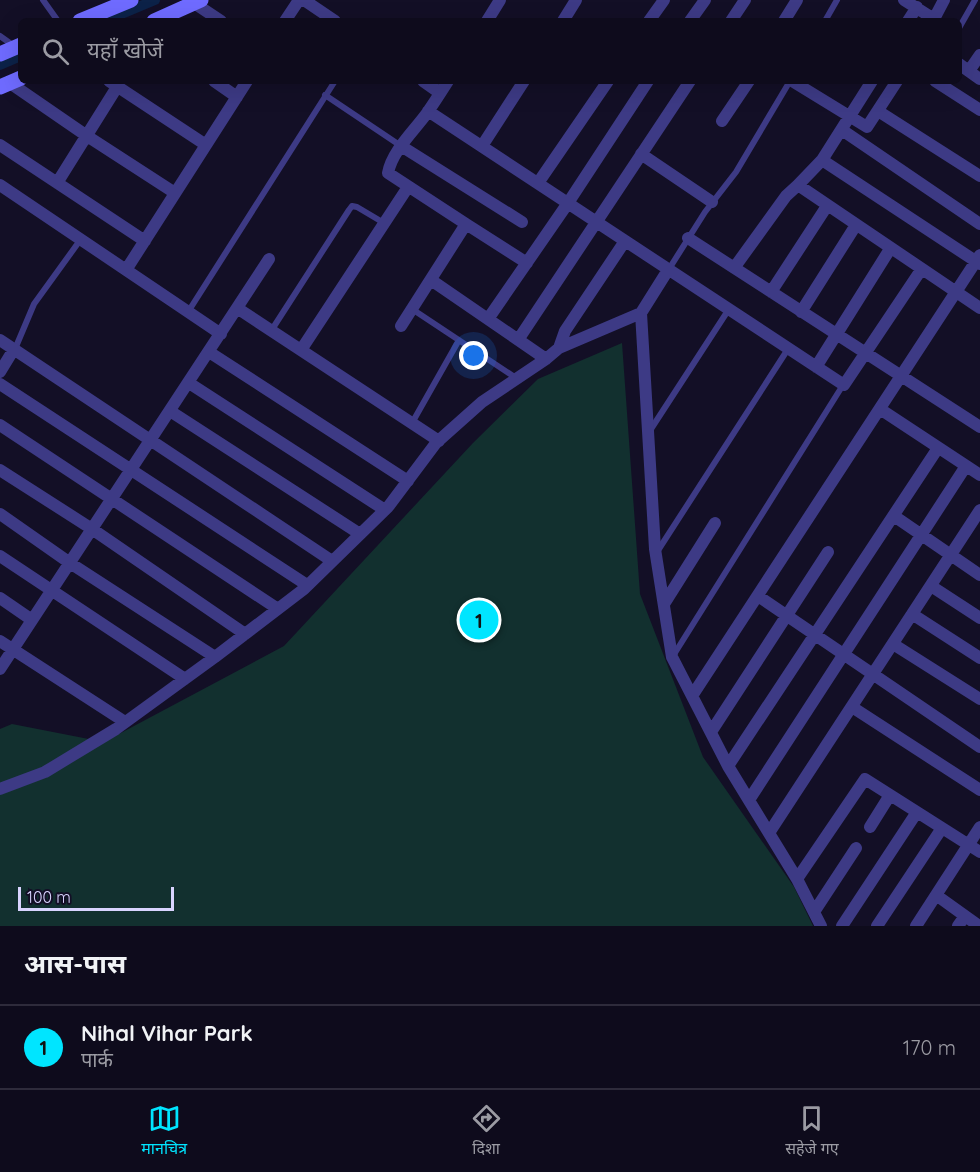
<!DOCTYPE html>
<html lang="hi">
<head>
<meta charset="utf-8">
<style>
	:root { --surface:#0e0b1c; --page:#171425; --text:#f1f3f6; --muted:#9b9ba3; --line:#2e2b3b; --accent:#00e5ff }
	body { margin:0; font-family:Quicksand,"Noto Sans Devanagari",sans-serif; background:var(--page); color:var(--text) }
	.scale { position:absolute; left:18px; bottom:15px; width:156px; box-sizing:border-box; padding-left:6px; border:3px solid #d9d4ff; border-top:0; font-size:16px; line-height:21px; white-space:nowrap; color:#d9d4ff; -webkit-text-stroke:4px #130f26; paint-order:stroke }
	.you { position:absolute; left:474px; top:356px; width:21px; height:21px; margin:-15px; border:4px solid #fff; border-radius:50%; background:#1a73e8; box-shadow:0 0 0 9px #1a73e833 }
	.badge { display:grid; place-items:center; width:39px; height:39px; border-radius:50%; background:var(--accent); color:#111; font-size:20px; font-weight:700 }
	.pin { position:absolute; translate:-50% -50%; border:3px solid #fff; box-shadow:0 2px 6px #0006 }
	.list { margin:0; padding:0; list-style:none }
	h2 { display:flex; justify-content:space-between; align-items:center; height:78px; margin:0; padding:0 24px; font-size:26px }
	h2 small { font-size:20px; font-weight:400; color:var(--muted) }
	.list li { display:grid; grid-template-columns:39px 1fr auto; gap:18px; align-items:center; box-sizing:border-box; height:84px; padding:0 24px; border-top:2px solid var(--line) }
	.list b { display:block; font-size:22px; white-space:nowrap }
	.list p { margin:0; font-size:20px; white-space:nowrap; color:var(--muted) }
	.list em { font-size:20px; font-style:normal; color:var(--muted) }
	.icon { flex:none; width:33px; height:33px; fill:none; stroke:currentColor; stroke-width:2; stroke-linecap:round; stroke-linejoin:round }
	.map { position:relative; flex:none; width:980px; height:926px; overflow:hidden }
	.search { position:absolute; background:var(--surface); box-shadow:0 6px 24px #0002; left:18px; right:18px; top:18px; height:66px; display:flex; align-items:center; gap:15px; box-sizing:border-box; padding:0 21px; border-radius:9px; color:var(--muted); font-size:22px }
	.sheet { height:162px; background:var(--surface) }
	nav { display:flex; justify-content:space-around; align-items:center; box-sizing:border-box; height:84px; border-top:2px solid var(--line); background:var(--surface); font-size:16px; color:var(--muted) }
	nav a { display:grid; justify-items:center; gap:3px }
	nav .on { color:var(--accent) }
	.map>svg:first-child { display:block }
	.green { fill:#12302f }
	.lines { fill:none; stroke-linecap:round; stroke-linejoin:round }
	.canal { stroke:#0c2248; stroke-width:10 }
	.lane { stroke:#3d3a85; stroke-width:6 }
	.street { stroke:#3d3a85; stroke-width:12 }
	.secondary { stroke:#6f6bff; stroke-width:15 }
</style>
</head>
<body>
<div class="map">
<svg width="980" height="926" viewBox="0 0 980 926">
	<rect width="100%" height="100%" fill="#130f26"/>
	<path class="green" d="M622 343 640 594 703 757 794 887 813 926H0V729L12 724 104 742 284 646 473 443 538 379Z"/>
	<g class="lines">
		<path class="canal" d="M105 21 155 0
			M0 65 21 56"/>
		<path class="lane" d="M43 0 58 21
			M825 21 837 0
			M959 28 975 0
			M0 36 14 46
			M325 95 401 146
			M669 269 705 212 736 172 790 81
			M412 309 516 378
			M188 312 335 81
			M271 331 349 210 352 206 357 207 384 223
			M15 349 34 304 81 239
			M412 423 459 340
			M651 429 729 309
			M657 552 788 349
			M673 656 843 385"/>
		<path class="street" d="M304 0 335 21
			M904 0 934 19 933 21
			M194 3 221 21
			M934 19 944 0
			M285 21 299 0
			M487 21 500 0
			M563 21 576 0
			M649 21 664 0
			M690 21 705 0
			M731 21 745 0
			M784 21 797 0
			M908 21 917 7
			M959 64 980 79
			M969 71 980 55
			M109 81 206 145
			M214 81 237 97
			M423 81 440 93
			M792 81 867 127 897 81
			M935 81 980 110
			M10 83 87 136 175 193
			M428 111 844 385 921 270
			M878 111 980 176
			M722 121 749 81
			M842 130 980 224
			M0 145 145 241
			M401 146 522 222
			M482 146 524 81
			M641 154 712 202
			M822 160 980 264
			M57 183 117 87
			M538 183 608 81
			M0 185 221 334
			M798 185 822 160 872 81
			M466 224 527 263
			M688 238 980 427
			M734 268 786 196 798 185 980 308
			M126 270 247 81
			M668 270 641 313 655 549 672 657 728 766 797 879 821 926
			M431 280 546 359
			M771 292 827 206
			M237 308 439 441
			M801 312 856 225
			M488 319 568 203 648 81
			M401 326 466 224 388 173C392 151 414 131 427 113 434 103 441 92 448 81
			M0 340 332 561
			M518 340 690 81
			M559 348 565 331 625 241
			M301 350 408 187
			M209 352 408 481
			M816 367 890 249
			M0 372 14 349
			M189 383 385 510
			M0 384 307 585
			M880 409 980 475
			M170 411 360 534
			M0 425 278 609
			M0 470 92 529 245 634
			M0 514 70 563 215 657
			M894 516 980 575
			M0 556 185 679
			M931 586 980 618
			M758 596 980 747
			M0 598 32 620
			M664 604 715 523
			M912 614 980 658
			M0 641 125 722
			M893 644 980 699
			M0 669 269 259
			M692 696 980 255
			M852 707 980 790
			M711 732 828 552
			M728 766 938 448
			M0 789 45 772 116 729 215 657 304 589 388 507 436 443 482 402 546 359 559 348 641 313
			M749 800 966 466
			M870 827 890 795
			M769 833 980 510
			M797 879 865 779 980 852
			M936 895 979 926
			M814 912 856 848
			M842 926 917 812
			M877 926 942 828
			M916 926 980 827
			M958 926 965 916"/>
		<path class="secondary" d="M80 21 131 0
			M154 21 201 0
			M0 54 21 45
			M0 87 21 78"/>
	</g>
</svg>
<div class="scale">100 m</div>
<div class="you"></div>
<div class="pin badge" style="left:479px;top:620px">1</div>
<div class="search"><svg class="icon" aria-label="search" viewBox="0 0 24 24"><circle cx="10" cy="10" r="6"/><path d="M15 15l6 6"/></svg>यहाँ खोजें</div>
</div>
<section class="sheet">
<h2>आस-पास<small></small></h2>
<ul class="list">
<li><span class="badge">1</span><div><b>Nihal Vihar Park</b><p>पार्क</p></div><em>170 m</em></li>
</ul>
</section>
<nav>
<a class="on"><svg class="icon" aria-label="map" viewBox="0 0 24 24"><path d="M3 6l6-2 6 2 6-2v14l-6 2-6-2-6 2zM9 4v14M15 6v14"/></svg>मानचित्र</a>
<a><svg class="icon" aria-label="directions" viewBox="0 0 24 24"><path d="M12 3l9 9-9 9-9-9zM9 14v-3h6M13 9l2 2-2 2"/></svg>दिशा</a>
<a><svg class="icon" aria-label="saved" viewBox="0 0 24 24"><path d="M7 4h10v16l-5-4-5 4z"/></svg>सहेजे गए</a>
</nav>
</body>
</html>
